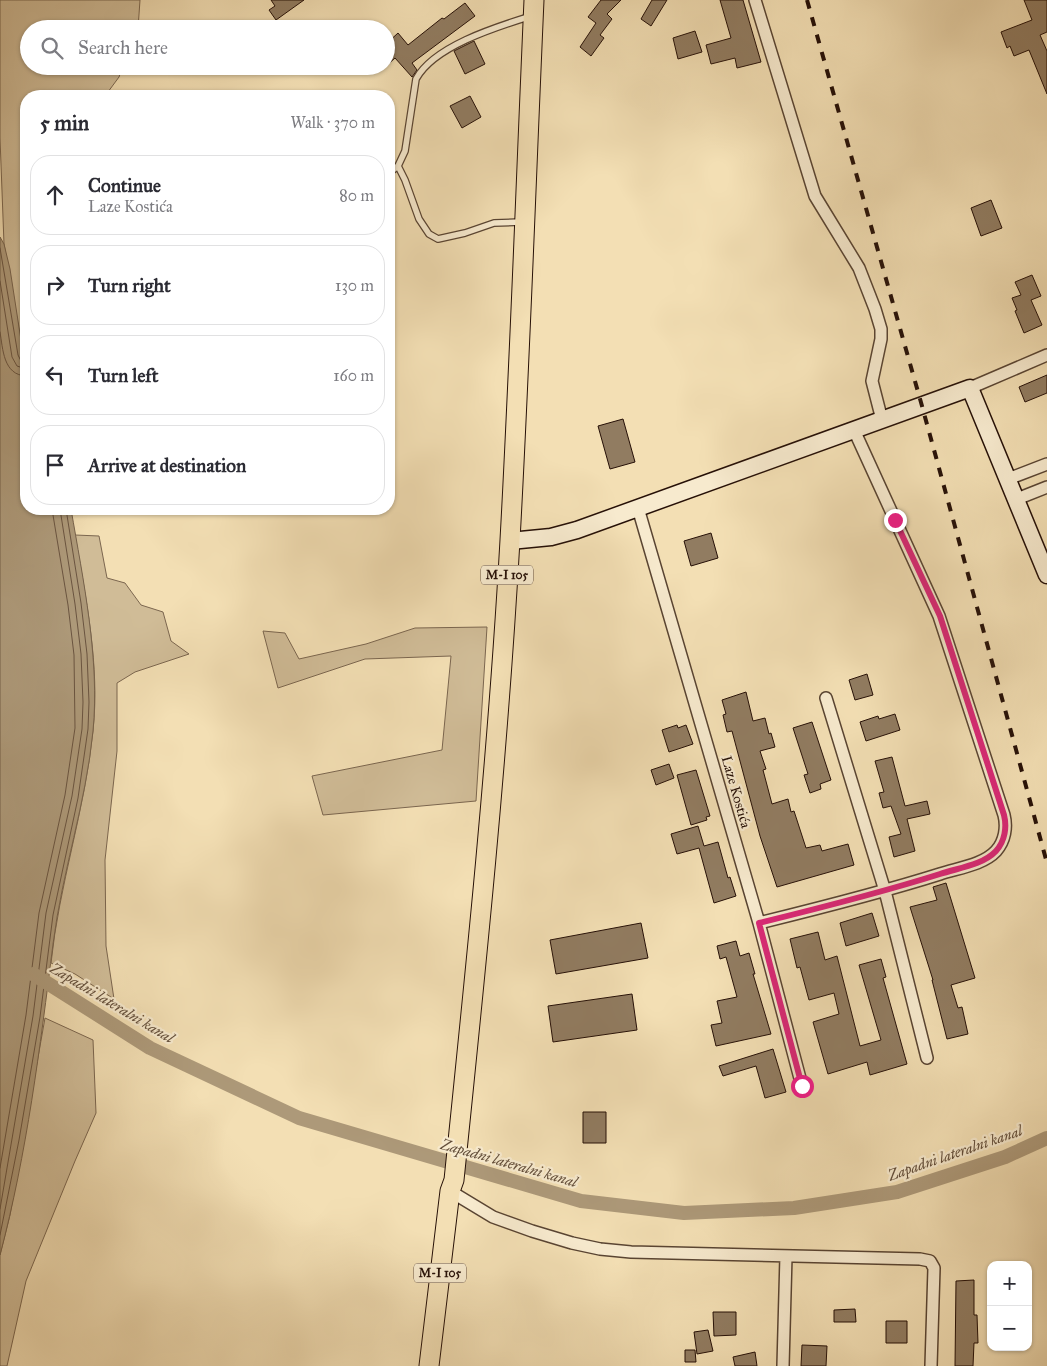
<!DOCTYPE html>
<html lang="en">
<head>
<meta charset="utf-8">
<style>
	:root { --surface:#fff; --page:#f2f2f3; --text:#2b2b33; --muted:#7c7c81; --line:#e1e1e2 }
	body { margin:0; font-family:"IM FELL Great Primer",serif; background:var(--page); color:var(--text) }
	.controls { position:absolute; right:15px; bottom:15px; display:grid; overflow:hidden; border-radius:10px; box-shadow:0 1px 4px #0004 }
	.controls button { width:45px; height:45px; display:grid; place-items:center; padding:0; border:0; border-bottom:1px solid var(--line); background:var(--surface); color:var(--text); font:25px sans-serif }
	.stop { position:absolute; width:15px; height:15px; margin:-11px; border:4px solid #db2777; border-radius:50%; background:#fff }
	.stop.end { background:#db2777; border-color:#fff; box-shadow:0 1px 5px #0008 }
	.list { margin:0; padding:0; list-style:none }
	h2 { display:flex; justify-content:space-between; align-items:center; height:65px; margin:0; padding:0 20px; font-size:21px }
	h2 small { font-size:16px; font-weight:400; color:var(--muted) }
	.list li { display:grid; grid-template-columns:32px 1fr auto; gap:15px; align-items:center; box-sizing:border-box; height:80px; margin:0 10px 10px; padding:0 10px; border:1px solid var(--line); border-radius:20px }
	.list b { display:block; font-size:19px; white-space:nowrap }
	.list p { margin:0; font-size:16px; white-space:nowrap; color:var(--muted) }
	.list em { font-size:16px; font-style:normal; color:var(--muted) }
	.icon { flex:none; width:28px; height:28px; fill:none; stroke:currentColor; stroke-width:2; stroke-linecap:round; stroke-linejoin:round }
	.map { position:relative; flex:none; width:1047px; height:1366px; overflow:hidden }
	.search { position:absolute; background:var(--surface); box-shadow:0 1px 4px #0004; left:20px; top:20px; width:375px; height:55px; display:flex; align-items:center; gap:12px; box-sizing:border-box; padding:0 18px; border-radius:28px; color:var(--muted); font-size:19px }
	.panel { position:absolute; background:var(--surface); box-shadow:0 1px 4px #0004; left:20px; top:90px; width:375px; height:425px; border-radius:20px }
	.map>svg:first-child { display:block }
	.green { fill:#d0bc97; stroke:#7b664f }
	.water { fill:#ad9979; stroke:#77624b }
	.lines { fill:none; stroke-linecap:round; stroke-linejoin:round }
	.shore { stroke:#6a5440; stroke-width:1 }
	.canal { stroke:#ad9979; stroke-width:14 }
	.building { fill:#917c61; stroke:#261007 }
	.lane-casing { stroke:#594432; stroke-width:8 }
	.street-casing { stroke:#594432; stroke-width:14 }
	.secondary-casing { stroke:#261007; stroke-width:19 }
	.primary-casing { stroke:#261007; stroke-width:21 }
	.lane { stroke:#f7eace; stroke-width:5.5 }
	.street { stroke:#f7eace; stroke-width:11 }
	.secondary { stroke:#f7eace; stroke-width:16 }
	.primary { stroke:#f3dfb4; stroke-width:19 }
	.rail { stroke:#261007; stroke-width:4; stroke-dasharray:9 9; stroke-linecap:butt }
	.route { stroke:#db2777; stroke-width:6 }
	.labels { text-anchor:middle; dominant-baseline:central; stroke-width:4.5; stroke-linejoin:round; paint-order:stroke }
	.shield { fill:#f7eace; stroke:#655143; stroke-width:1 }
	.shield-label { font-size:12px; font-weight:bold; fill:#261007 }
	.street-label { font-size:14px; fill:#261007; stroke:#f7eace }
	.water-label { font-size:15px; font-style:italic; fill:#634e3a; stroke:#f7eace }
</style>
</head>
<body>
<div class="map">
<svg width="1047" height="1366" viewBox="0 0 1047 1366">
	<rect width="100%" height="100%" fill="#f3dfb4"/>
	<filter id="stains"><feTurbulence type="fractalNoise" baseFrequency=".004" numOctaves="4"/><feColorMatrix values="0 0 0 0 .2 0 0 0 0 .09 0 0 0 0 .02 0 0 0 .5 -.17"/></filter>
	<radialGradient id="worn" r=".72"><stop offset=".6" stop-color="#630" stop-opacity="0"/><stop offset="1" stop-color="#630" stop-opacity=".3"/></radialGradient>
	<path class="green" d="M0 0H140L138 29H29V66H123L119 77 105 96H26V365L23 353 4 244 0 138Z
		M75 535 99 536 107 578 125 583 141 605 163 612 171 641 189 654 135 672 117 683V751L105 860 106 946 114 999 75 974 51 963C59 885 85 810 93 731 100 666 86 599 75 535Z
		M487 627 476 801 323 815 312 776 442 750 451 656 365 659 278 688 263 631 285 633 299 659 366 644 415 628Z
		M45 1018 93 1040 96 1113 75 1161 26 1281 7 1366H0V1255L10 1215Z"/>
	<path class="water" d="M0 237 4 244 10 269 23 353 26 365V509H71C83 579 100 660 93 731 86 803 62 872 53 944 40 1048 27 1153 0 1255Z"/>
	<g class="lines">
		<path class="shore" d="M0 248 18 355 21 361 26 363
			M0 281 12 357 17 366 26 369
			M0 332C3 349 3 375 26 376
			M0 1168 26 1015 39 913 65 795 75 728 74 655 68 605 52 509
			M0 1209 33 1016 46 913 72 796 82 729 83 702 81 654 75 604 60 509
			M0 1235 19 1140 40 1017 53 915 78 798 88 729 89 702 87 654 81 603 66 509"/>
		<path class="canal" d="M33 974 150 1048 299 1118 581 1201 684 1213 794 1208 897 1192 1005 1157 1047 1138"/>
	</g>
	<path class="building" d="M271 0H304L276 20 269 10 275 6Z
		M601 0H621L607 14 612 19 600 35 604 38 591 56 580 47 596 23 588 17Z
		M652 0H667L651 26 641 19Z
		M720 0H743L761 62 737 68 735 58 711 64 706 45 731 38Z
		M1024 0H1047V32L1040 35 1047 51V94L1029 50 1014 56 1010 46 1007 48 1001 32 1032 20Z
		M465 3 475 16 412 63 417 70 412 77 395 58 386 66V44L398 33 408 45 442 18 444 19Z
		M695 31 702 52 678 59 673 38Z
		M474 41 485 64 465 74 454 51Z
		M470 96 481 117 462 128 450 106Z
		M991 200 1002 228 981 236 971 208Z
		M1032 275 1041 296 1031 300 1042 325 1024 333 1015 311 1017 310 1012 298 1021 295 1015 282Z
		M1047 375V393L1025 402 1019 387Z
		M623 419 635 462 610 469 598 426Z
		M711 533 718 558 691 566 684 541Z
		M867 674 873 695 855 700 849 680Z
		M746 692 753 721 765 718 769 734 771 733 775 747 760 751 766 769 763 770 772 804 788 799 791 812 794 811 806 848 820 845 822 851 848 844 854 865 777 887 760 836 732 731 727 732 723 715 726 714 722 700Z
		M895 714 900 730 866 741 860 722 878 716 879 719Z
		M812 722 831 780 820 784 821 789 810 793 804 775 808 774 793 728Z
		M677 725 678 728 686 725 693 744 669 752 662 730Z
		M892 757 905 806 927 801 930 814 907 819 915 851 894 857 889 837 901 834 891 806 883 808 879 793 884 792 875 761Z
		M669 764 674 778 656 785 651 770Z
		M696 770 710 816 706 817 707 820 691 825 677 775Z
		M698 826 704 846 718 842 728 878 730 877 736 896 714 903 699 848 677 854 671 834Z
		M946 883 975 978 951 985 958 1008 962 1007 968 1034 947 1039 932 980H933L910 907 937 900 933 887Z
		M872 913 879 936 846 946 840 923Z
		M641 923 648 958 556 974 550 940Z
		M818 932 825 960 837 956 860 1046 881 1040 859 965 881 959 886 977 883 978 907 1064 870 1075 867 1062 828 1074 813 1022 839 1014 834 993 809 1000 800 967 797 968 790 939Z
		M736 941 740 956 749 953 755 974H753L771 1034 716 1046 711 1025 722 1023 717 1001 737 997 726 957 720 959 717 946Z
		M632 994 637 1030 553 1042 548 1006Z
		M773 1049 786 1092 765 1098 756 1066 723 1076 719 1066Z
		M583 1112H606V1143H583Z
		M974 1280V1315H977L978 1343H974L973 1366H955L956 1281Z
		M855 1309 856 1322H834V1310Z
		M713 1312H736V1335L714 1336Z
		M886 1321H907V1343H886Z
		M708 1330 713 1351 697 1354 694 1332Z
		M802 1345 827 1346 826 1366H801Z
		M685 1350H695L696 1362H685Z
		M755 1352 757 1366H735L733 1357Z"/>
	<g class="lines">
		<defs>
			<path id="lane" d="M398 166 405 151 416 79C434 46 496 27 531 16
				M389 173 398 166 405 180 419 219 429 234 438 239 465 233 494 223 521 222"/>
			<path id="street" d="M755 0 815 196 859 268 875 309 881 329V339L872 381 882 420
				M970 388 1047 355
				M1008 479 1047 464
				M1017 499 1047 487
				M638 508 759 923 802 1086
				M826 698 885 891 927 1058
				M759 923C820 908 880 893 940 874 958 868 983 865 996 851 1005 841 1007 827 1004 815L939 616 854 430
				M450 1191 493 1217 532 1231 572 1243 600 1249 631 1252 920 1259 930 1261 934 1268 931 1366
				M783 1366 786 1256"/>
			<path id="secondary" d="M510 541 551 537 577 530 970 388 1047 575"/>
			<path id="primary" d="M429 1366 450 1191 454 1180C476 967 498 754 510 540 520 360 526 180 534 0"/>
		</defs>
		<use href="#lane" class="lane-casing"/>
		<use href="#street" class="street-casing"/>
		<use href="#secondary" class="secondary-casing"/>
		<use href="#primary" class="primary-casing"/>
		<use href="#lane" class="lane"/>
		<use href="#street" class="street"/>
		<use href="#secondary" class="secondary"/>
		<use href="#primary" class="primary"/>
		<path class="rail" d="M807 0 922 406 1047 863"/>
	</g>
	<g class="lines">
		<path class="route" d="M802 1086 759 923C820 908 880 893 940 874 958 868 983 865 996 851 1005 841 1007 827 1004 815L940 616 895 520"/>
	</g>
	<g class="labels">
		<g class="shield">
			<rect x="481" y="565.5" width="52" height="19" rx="4"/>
			<rect x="414" y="1263.5" width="52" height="19" rx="4"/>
		</g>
		<g class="shield-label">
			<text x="507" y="575">M-I 105</text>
			<text x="440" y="1273">M-I 105</text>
		</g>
		<g class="street-label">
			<text transform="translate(736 792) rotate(74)">Laze Kostića</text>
		</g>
		<g class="water-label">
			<text transform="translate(112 1003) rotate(31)">Zapadni lateralni kanal</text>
			<text transform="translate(955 1153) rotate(-19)">Zapadni lateralni kanal</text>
			<text transform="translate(509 1163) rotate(16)">Zapadni lateralni kanal</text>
		</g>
	</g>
	<rect width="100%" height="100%" filter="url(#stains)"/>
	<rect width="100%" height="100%" fill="url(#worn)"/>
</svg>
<div class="controls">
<button>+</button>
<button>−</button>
</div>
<div class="stop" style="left:802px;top:1086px"></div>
<div class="stop end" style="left:895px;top:520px"></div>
<div class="search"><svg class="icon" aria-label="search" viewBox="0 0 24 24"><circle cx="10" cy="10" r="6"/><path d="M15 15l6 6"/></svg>Search here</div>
<section class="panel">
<h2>5 min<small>Walk · 370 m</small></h2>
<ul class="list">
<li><svg class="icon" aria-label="ahead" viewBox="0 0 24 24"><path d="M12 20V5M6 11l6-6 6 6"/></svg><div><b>Continue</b><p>Laze Kostića</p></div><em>80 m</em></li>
<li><svg class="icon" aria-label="right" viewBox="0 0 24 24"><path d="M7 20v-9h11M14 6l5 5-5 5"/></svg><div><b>Turn right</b></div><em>130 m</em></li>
<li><svg class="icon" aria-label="left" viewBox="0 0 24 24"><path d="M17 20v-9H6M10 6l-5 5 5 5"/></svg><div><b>Turn left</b></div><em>160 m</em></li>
<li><svg class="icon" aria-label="arrive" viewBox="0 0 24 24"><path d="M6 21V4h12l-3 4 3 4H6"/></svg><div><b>Arrive at destination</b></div></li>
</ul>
</section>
</div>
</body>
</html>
